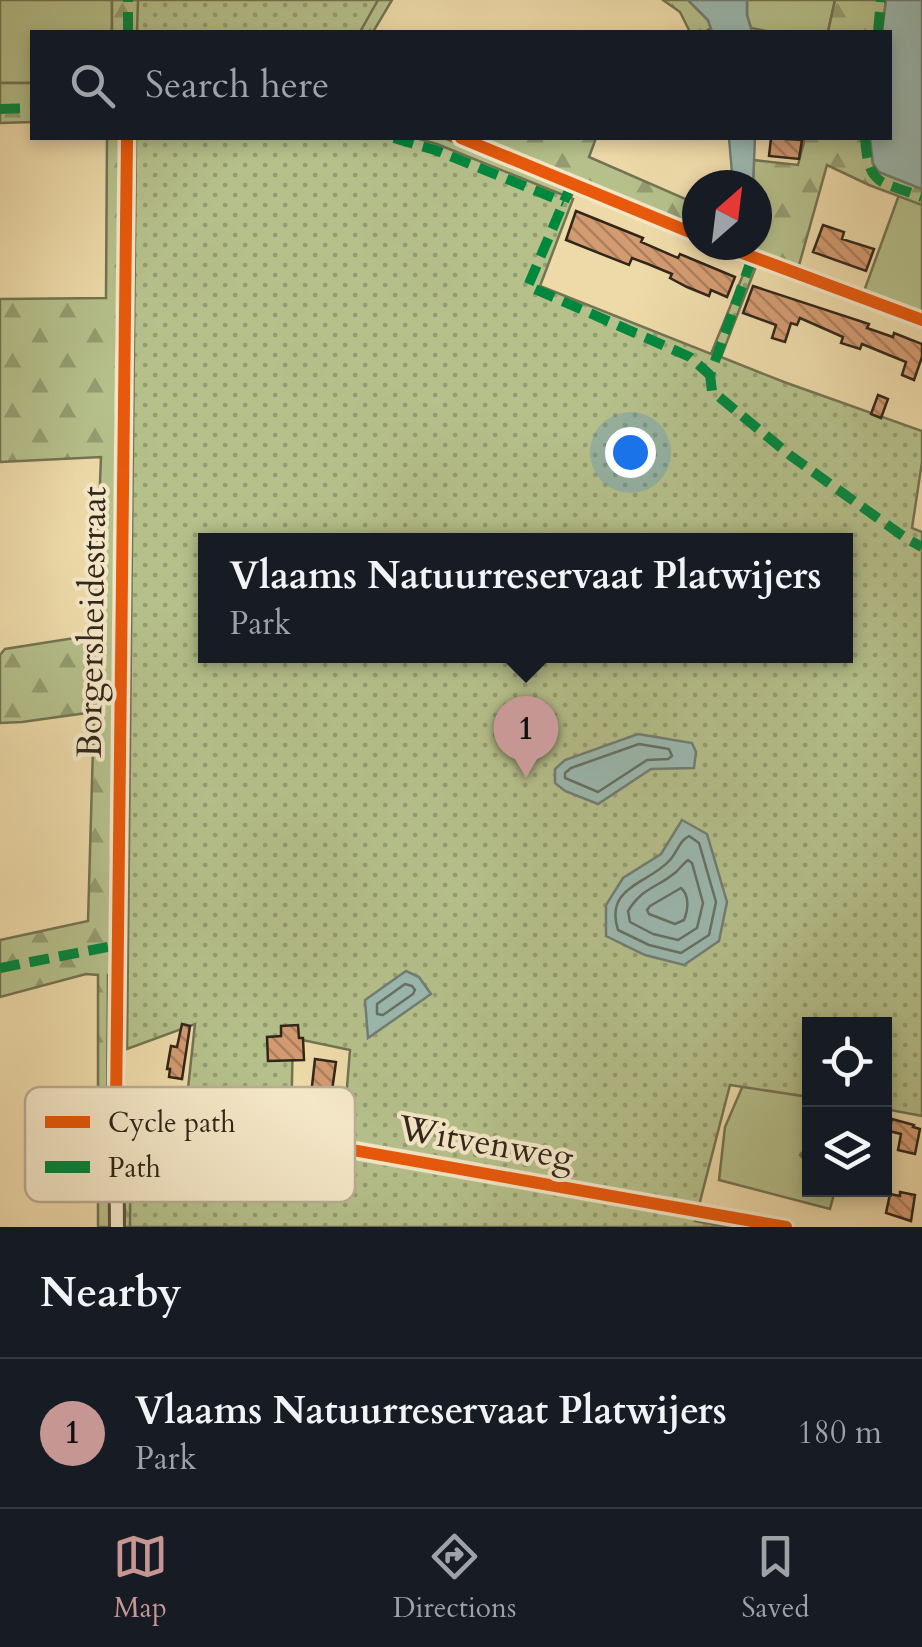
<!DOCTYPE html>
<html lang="en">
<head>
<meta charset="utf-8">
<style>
	:root { --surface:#171b24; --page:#242831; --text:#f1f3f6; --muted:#9ea1a6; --line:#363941; --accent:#c59692 }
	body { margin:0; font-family:Cardo,serif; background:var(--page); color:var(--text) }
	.controls { position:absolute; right:30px; bottom:30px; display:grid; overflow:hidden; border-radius:0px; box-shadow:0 5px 15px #0003 }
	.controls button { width:90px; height:90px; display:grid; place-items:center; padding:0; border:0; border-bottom:2px solid var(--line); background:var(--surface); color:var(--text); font:50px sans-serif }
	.compass { position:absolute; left:682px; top:170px; width:90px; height:90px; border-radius:50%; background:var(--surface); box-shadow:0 5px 15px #0003; rotate:28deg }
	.you { position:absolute; left:630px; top:452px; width:35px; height:35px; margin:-25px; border:8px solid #fff; border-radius:50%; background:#1a73e8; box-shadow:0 0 0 15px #1a73e833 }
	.badge { display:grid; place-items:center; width:65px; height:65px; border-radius:50%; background:var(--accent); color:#111; font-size:32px; font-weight:700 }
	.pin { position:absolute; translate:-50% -82px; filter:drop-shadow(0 2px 5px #0008) }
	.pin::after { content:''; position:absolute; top:52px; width:35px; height:30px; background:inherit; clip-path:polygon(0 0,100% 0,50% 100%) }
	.popup { position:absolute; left:198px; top:533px; width:655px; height:130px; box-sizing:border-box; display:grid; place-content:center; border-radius:0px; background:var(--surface); filter:drop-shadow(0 2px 8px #0005); font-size:32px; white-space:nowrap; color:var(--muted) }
	.popup b { font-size:38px; color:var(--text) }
	.popup::after { content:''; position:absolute; left:50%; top:100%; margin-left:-20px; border:20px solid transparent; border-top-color:var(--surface) }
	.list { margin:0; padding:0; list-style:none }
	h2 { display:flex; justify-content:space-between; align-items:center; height:130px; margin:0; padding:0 40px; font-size:42px }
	h2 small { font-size:32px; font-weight:400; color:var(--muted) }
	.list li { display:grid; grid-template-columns:65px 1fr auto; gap:30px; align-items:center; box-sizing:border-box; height:150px; padding:0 40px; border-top:2px solid var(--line) }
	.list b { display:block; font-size:38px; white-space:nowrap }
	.list p { margin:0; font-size:32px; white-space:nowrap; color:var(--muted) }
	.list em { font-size:32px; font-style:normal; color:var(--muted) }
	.icon { flex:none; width:55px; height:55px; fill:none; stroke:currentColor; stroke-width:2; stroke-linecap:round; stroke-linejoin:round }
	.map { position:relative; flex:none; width:922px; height:1227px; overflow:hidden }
	.search { position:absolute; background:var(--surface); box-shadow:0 5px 15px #0003; left:30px; right:30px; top:30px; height:110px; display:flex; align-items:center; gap:25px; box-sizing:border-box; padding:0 35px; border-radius:0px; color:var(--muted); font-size:38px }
	.sheet { height:280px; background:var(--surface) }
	nav { display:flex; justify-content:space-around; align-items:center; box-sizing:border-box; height:140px; border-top:2px solid var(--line); background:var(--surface); font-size:28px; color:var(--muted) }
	nav a { display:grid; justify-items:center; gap:5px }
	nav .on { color:var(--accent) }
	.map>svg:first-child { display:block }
	.grass { fill:#b5c08b; stroke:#737352; stroke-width:2.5 }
	.forest { fill:url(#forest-firs); stroke:#737352; stroke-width:2.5 }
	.park { fill:url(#park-dots); stroke:#737352; stroke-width:2.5; fill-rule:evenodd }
	.water { fill:#9bb9b0; stroke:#717e74; stroke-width:2.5 }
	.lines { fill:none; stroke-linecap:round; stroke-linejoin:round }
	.shore { stroke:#667065; stroke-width:2.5 }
	.building { fill:url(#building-back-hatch); stroke:#31261a; stroke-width:2.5 }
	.minor-casing { stroke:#60533e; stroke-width:18 }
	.minor { stroke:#f4e7c7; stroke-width:12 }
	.quiet { stroke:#00873e; stroke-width:10; stroke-dasharray:20 10; stroke-linecap:butt }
	.cycleway-casing { stroke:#f4e7c7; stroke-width:19 }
	.cycleway { stroke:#e8590c; stroke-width:12 }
	.labels { text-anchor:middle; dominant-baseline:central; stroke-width:8; stroke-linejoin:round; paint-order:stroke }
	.street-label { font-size:35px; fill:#31261a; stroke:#f4e7c7 }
	.key { fill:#f4e7c7; stroke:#baad93; stroke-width:2.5 }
	.key-label { font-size:28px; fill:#31261a }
</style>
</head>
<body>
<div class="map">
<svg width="922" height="1227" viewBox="0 0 922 1227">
	<defs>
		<pattern id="forest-firs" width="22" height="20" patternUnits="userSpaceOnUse" patternTransform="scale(2.5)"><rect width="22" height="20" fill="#b5c08b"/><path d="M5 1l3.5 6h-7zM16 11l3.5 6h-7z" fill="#949c71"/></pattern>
		<pattern id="park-dots" width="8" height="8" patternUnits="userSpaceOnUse" patternTransform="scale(2.5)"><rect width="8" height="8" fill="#b5c08b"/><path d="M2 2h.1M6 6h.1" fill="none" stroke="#949c71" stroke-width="1.8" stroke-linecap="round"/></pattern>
		<pattern id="building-back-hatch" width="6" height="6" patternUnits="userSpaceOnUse" patternTransform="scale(2.5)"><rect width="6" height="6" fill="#d39b71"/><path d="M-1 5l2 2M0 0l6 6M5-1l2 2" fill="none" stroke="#ac7e5c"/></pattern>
	</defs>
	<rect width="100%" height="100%" fill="#eedaa9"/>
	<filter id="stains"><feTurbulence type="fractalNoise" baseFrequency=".002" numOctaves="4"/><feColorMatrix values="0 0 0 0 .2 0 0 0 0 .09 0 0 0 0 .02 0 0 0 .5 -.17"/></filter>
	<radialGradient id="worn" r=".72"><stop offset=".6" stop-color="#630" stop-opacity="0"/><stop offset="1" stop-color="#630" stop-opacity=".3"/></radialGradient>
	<path class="grass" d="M0 0H112V32H32V83H0Z
		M747 0H835L828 32H771L751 28 747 15Z
		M405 138H444L574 190 534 288Z
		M899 195 922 205V315L863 294Z
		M744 1083 809 1089V1145L800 1155 809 1165 810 1190H835L830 1209 719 1180 725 1127Z"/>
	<path class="forest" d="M112 0H155L156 32H112Z
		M357 0H392L373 32H339Z
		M663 0H688L708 20 711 28 704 32H690L680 12Z
		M835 0H886L882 32H828Z
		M0 83H32V122L0 123Z
		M107 138H145L128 974 108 975 107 1115 736 1227H98V975L86 974 0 997V940L88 921 94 712 22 722 0 723V655L5 649 94 635 101 457 0 462V299L106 298Z
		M477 138H596L589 157 697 204V229Z
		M805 138H870L873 164 879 172 922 189V205L869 185 827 165 798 269 738 245H757V185H753L754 160 798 165Z"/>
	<path class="park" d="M138 0H378L360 32H137Z
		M136 138H416L437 144 573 199 540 286 711 354 747 265 755 269 721 357 784 382 922 431V462L912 528 922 532V1116L885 1109 884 1024H810L809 1097 730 1085 695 1221 727 1227H130L131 1116 342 1148 350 1050 293 1038 291 1123 186 1107 195 1024 127 1049ZM206 540H846V656H206Z"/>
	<path class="water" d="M688 0H747V15L752 32H712L708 20Z
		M886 0H922V189L879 172 873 164 870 138H890V32H882Z
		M729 138H755L753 185H733Z
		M638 734 692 743 696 752 694 768 651 769 598 804 565 791 555 783V769L565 760Z
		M682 820 707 834 727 902 719 941 684 965 645 955 606 936V905L623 878 661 854Z
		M406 971 419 977 431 994 368 1038 365 1000Z"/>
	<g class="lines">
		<path class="shore" d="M639 744 669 749 672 756 668 759 647 760 598 792 565 778V773L571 768Z
			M689 836 699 843 716 902 709 935 681 953 649 945 618 930C604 886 649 884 670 860 678 851 679 841 689 836Z
			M688 860 692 863 703 903 697 928 678 940 653 934 630 922 628 911C644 886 656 889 676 872 680 868 683 864 688 860Z
			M681 888C690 896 688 910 684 920L675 924 649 914 647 910 650 906Z
			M405 984 412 986 415 990 413 994 383 1015 377 1014V1004Z"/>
	</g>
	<path class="building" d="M771 138 802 140 799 159 769 156Z
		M576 211 643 238 641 242 678 258 680 254 735 277 727 297 711 290 709 296 687 287 670 278 672 274 648 264 632 258 629 265 566 240Z
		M823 225 844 232 842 239 874 249 866 271 813 252Z
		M753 286 869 324 867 328 893 337 894 333 922 344V357L914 380 902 375 906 362 862 344 860 349 841 343 843 337 800 318 797 325 791 323 785 342 772 338 776 325 743 313Z
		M878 395 888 399 881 418 871 414Z
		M182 1024 190 1026 182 1079 169 1077 170 1069H167L171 1046 177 1047Z
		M298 1025 299 1038H303L304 1060 268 1061 267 1037 281 1036V1026Z
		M315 1059 336 1062 331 1098 311 1095Z
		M892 1119 914 1125 913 1127 920 1129 915 1154 898 1150 901 1134 889 1131Z
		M900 1192 915 1195 911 1221 886 1213 890 1194 900 1196Z"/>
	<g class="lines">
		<defs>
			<path id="minor" d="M461 138 697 235
				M721 245 922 320
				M116 1108 786 1227
				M117 1227 116 1108 127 138"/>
		</defs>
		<use href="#minor" class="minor-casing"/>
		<use href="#minor" class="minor"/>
		<path class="quiet" d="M128 32V0
			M878 32 881 0
			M0 109 32 108
			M394 138 435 150 564 202
			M865 138C869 188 879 180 922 197
			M572 183 528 286 690 357 710 375
			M752 258 710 375 712 391 791 456 907 539 922 547
			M0 968 118 945"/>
		<defs>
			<path id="cycleway" d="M127 138 116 1108 786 1227
				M461 138 697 235
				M721 245 922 320"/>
		</defs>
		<use href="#cycleway" class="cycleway-casing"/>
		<use href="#cycleway" class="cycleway"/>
	</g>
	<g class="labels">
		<g class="street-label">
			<text transform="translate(92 622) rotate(-89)">Borgersheidestraat</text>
			<text transform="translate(486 1143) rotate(10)">Witvenweg</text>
		</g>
	</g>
	<rect x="25" y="1087" width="330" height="115" rx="15" class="key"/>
	<rect x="45" y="1116" width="45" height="12" fill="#e8590c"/>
	<rect x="45" y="1161" width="45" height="12" fill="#00873e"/>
	<g class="key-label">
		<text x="108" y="1132">Cycle path</text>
		<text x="108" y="1177">Path</text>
	</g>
	<rect width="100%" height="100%" filter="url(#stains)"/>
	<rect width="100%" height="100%" fill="url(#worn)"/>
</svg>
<div class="controls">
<button><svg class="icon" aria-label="locate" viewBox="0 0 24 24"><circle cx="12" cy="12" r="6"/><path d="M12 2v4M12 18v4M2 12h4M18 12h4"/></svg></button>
<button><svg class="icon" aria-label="layers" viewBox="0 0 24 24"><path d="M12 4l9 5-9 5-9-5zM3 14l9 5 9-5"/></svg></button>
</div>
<svg class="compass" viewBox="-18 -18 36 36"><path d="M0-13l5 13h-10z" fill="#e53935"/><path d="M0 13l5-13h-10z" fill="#9ea1a6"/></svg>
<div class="you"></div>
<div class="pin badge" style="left:526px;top:778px">1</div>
<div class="popup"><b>Vlaams Natuurreservaat Platwijers</b>Park</div>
<div class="search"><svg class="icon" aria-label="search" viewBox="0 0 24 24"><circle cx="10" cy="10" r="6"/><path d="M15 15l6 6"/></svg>Search here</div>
</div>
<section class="sheet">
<h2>Nearby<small></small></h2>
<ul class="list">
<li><span class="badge">1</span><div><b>Vlaams Natuurreservaat Platwijers</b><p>Park</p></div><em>180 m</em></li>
</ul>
</section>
<nav>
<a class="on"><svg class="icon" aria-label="map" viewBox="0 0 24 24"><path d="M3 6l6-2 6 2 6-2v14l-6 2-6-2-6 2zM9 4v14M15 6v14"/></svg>Map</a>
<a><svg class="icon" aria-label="directions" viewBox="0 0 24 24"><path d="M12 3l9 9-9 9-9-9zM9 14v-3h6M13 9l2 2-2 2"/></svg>Directions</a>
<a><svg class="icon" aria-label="saved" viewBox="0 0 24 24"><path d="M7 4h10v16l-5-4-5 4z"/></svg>Saved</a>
</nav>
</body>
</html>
